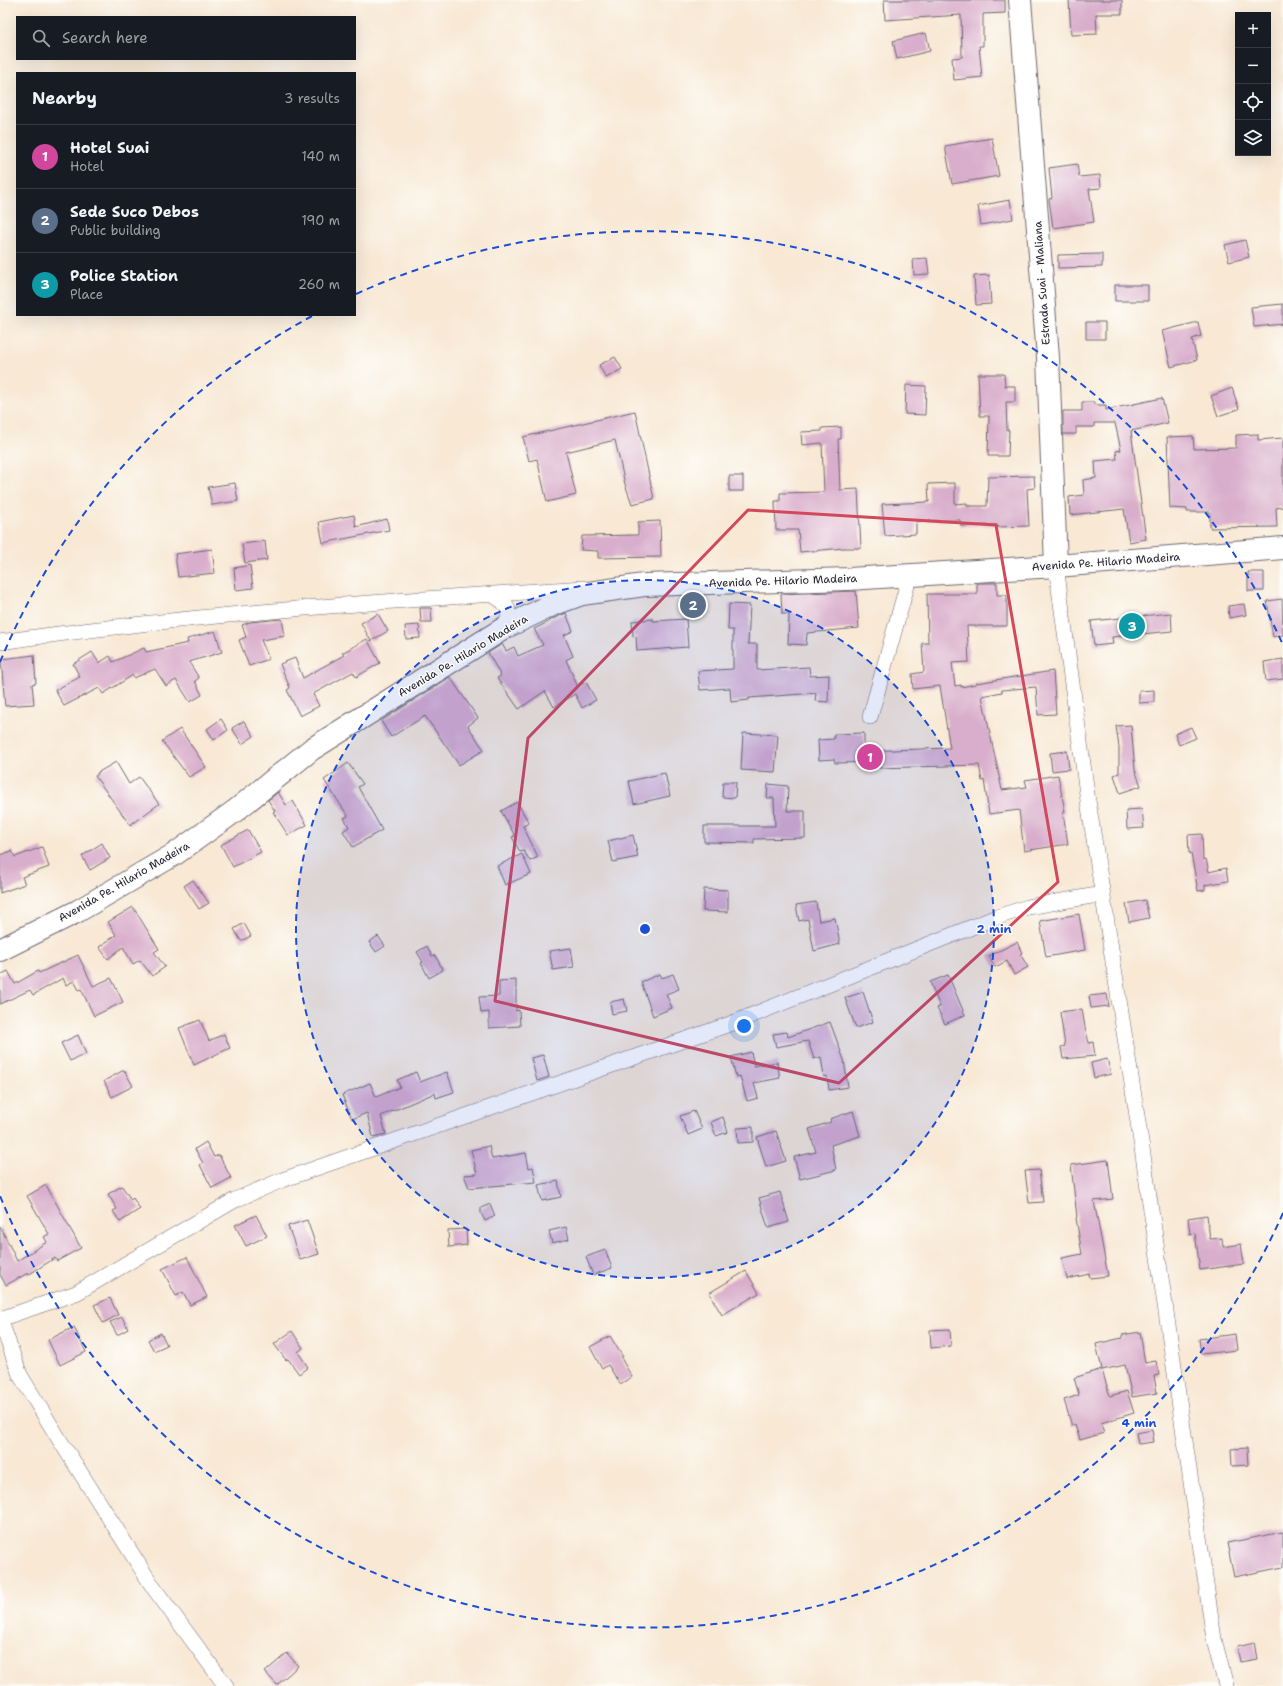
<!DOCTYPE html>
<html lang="en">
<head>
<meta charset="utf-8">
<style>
	:root { --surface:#171b24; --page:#242831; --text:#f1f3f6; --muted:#9ea1a6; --line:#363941; --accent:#2563eb }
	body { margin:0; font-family:"Shantell Sans",sans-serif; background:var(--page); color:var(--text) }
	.controls { position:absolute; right:12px; top:12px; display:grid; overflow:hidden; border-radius:0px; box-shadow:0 4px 16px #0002 }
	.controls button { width:36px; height:36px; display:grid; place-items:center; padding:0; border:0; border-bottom:1px solid var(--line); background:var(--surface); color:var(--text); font:20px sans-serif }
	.you { position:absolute; left:744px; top:1026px; width:14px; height:14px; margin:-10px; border:3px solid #fff; border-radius:50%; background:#1a73e8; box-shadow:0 0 0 6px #1a73e833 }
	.badge { display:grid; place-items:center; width:26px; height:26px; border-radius:50%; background:var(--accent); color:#fff; font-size:13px; font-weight:700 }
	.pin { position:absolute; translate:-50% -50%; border:2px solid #fff; box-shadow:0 1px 4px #0006 }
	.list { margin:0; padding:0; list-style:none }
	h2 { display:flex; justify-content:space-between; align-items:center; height:52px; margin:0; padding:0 16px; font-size:17px }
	h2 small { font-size:13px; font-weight:400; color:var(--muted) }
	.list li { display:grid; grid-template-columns:26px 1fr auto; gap:12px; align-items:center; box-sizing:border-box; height:64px; padding:0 16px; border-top:1px solid var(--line) }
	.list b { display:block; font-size:15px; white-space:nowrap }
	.list p { margin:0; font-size:13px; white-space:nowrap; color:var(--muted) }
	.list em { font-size:13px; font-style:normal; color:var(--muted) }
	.icon { flex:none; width:22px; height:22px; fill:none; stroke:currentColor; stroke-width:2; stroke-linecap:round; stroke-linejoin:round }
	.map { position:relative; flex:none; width:1283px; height:1686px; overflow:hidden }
	.search { position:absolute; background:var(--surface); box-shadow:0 4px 16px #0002; left:16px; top:16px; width:340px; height:44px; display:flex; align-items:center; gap:10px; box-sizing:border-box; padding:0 14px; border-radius:0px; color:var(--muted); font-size:15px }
	.panel { position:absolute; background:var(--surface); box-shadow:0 4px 16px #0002; left:16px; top:72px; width:340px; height:244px; border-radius:0px }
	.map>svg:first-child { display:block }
	.building { fill:#d9aecc }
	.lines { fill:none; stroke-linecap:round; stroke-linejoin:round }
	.street-casing { stroke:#6d6771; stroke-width:16 }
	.primary-casing { stroke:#6d6771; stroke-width:24 }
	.street { stroke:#fff; stroke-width:15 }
	.primary { stroke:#fff; stroke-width:22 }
	.marked { fill:none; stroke:#d1495b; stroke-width:3; stroke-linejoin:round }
	.ring { fill:none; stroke:#1d4ed8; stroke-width:2; stroke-dasharray:7 5 }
	.labels { text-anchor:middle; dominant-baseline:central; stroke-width:3; stroke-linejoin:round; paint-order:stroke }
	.street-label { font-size:11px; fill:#22223b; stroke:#fdfcf7 }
	.centre { fill:#1d4ed8; stroke:#fdfcf7; stroke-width:2 }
	.ring-label { font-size:12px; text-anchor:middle; font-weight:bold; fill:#1d4ed8; stroke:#fdfcf7; stroke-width:3; stroke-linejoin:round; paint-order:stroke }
</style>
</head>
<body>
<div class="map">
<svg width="1283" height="1686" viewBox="0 0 1283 1686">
	<rect width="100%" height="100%" fill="#fdfcf7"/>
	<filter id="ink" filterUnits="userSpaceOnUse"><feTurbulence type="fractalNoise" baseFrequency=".025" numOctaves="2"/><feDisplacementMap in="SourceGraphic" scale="8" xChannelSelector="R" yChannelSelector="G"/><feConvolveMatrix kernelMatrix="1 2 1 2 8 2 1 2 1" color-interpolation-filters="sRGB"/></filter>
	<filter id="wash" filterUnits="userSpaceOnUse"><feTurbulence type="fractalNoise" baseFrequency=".012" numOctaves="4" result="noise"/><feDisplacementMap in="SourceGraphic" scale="16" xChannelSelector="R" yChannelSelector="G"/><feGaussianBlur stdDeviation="0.9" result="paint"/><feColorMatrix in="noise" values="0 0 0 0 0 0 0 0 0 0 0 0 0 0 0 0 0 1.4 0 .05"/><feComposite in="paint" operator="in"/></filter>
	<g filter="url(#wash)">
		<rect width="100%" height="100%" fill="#f8e8d4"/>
		<g id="blocks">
			<path class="building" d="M884 0H1005V13L983 14V46H979L982 77 954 80 952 58 962 57 961 15 885 20Z
				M1069 0H1122V14H1096L1097 34 1071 35Z
				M926 33 930 51 897 59 893 41Z
				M992 138 999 176 952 184 945 146Z
				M1077 164 1079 177 1100 175 1101 188 1089 189 1094 222 1053 228 1049 199 1052 198 1049 168Z
				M1010 200 1013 219 981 225 978 206Z
				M1245 240 1249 257 1229 262 1225 245Z
				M1102 254V267L1058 268V255Z
				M927 258 929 274 914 275 913 259Z
				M989 275 991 304 976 305 974 276Z
				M1115 285H1148V301H1115Z
				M1283 304V324L1254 327 1251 307Z
				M1086 322H1105V339H1086Z
				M1198 322 1201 336 1192 339 1197 360 1171 367 1162 331Z
				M615 357 622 369 606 378 599 365Z
				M978 374H1004L1005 386H1015V402H1006L1007 430H1009L1008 456H988L989 416H980Z
				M906 385 926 386 925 415 905 414Z
				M1232 388 1239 409 1218 416 1211 396Z
				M1162 398 1168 423 1131 431 1146 539 1129 542 1124 509 1070 515 1069 497 1084 495 1083 480 1096 478 1095 461 1117 459 1116 451 1121 450 1115 423H1094V427H1076V434H1063V411H1082V402H1094V405H1106V410Z
				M635 411 654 499 632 504 625 484 615 440 566 452 576 495 547 502 537 459 529 461 523 437Z
				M841 427V439H838L840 490 858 489 861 548H844L800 552 798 530H776L775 501H780V493L824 492 822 443 802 445 801 432 822 431V428Z
				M1258 434V440L1283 438V507L1276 508 1277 527 1210 528V512H1187V509L1170 508 1167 437 1193 436 1194 449 1236 448V435Z
				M729 476H743V491H729Z
				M1034 476 1035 488 1027 489 1029 526 997 527V525L961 526 960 520 922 521 916 522V534L885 536 882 504 929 502 928 484 955 483V504L967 503V506H987L988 477Z
				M235 483 238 501 212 505 208 487Z
				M354 515 356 527 387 519 389 530 323 543 319 522Z
				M660 521 661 557 598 558V551L581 550 582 536 638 535V522Z
				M265 541 267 560 245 563 242 544Z
				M212 549 215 573 178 577 175 554Z
				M250 565 253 588 236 590 234 568Z
				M1248 572H1264V591H1248Z
				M977 583H997V595H1007V626H967L969 662 952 663 955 686 961 685V687L976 684V683L1053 671 1056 714 1038 715 1036 687 1002 690V692L982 696 1002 790 1027 787 1025 780 1058 775 1065 812 1063 813 1068 844 1024 851 1019 810 989 814 984 780 982 781 979 765 879 768V762L835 763 834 759 819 760 818 740 834 739V734L864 733V751L950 748 940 686 913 689 912 674 924 672 922 643H928L927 594H977Z
				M856 591 859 628 807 633 806 645 788 644 789 614H782L781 594Z
				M686 596H700V615H686Z
				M1282 599 1283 635 1273 637 1267 601Z
				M729 604 750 605 748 644H757V670L809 667 810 676 829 675 828 702 815 701 816 693 749 698V700L731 702 730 688 700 690 698 671 733 669V630H728Z
				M1244 604 1246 615 1229 618 1228 606Z
				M420 608H431L432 622H421Z
				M566 613 573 631 564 635 573 656 566 660 578 687 586 682 596 700 582 708 575 694 554 707 545 691 519 709 497 678 501 676 488 653 502 644 506 651 514 647 518 656 543 645 534 629 550 621V620Z
				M1171 613 1172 631 1112 637 1113 644 1094 646 1091 621Z
				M378 614 388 631 371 641 361 623Z
				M282 619 285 636 261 640 269 659 249 666 239 640 246 637 242 625 250 622Z
				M653 619V621L686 619 688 647 637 651 636 636 633 637 632 621Z
				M419 625 420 638 406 639 405 626Z
				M215 631 222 652 189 662 199 678 195 681 202 695 190 702 176 680 166 686 155 669 134 678 133 675 103 694 99 688 64 706 55 690 80 677 73 664 92 652 99 663 110 656 113 662 144 648 146 652 188 643 187 639Z
				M367 639 380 663 356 677 353 672 313 694 319 706 300 716 287 690 290 688 280 664 295 658 303 678 344 655 342 653Z
				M34 655 36 683 32 684 34 704 5 706 1 659Z
				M1283 659V679L1266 681 1264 662Z
				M450 677 478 718 468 726 484 750 459 765 425 716 391 737 381 721Z
				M1154 690V702L1139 703V691Z
				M221 719 228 730 214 740 207 729Z
				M244 721 254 736 242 744 232 728Z
				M1131 725 1135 770 1141 786 1120 793 1114 775 1119 773V747L1116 726Z
				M1191 727 1196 738 1179 745 1175 734Z
				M180 729 206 767 189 777 162 741Z
				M743 733 778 735 775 772 741 770Z
				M1067 751 1069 769 1052 771 1050 753Z
				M116 762 129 784 139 777 159 804 130 825 95 776 98 774 97 773Z
				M348 763 363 784 358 787 382 830 353 847 343 831 349 827 344 818 348 816 324 780Z
				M665 773 670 796 634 804 629 781Z
				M723 782H736L735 798 722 797Z
				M768 784 788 786 787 811H805V838L754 839V843L704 842V826H775L774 798H767Z
				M278 792 286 805 293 801 307 825 288 835 273 812 275 811 268 800Z
				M517 802 529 823 523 826 538 857 530 861 524 851 520 852 512 837 515 836 501 811Z
				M1142 809 1144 828 1127 829 1126 810Z
				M248 830 261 852 233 867 221 845Z
				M1202 834 1203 860 1206 859 1209 872 1226 868 1228 881 1205 885V890L1198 891 1191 853H1189L1188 835Z
				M633 835 638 857 613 862 608 841Z
				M102 843 110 858 90 870 82 856Z
				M42 847 49 867 22 877 25 884 0 893V855L12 851 15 857Z
				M522 854 531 874 505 885 497 866Z
				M193 880 209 903 199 909 184 886Z
				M704 889 728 890V912L703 911Z
				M1145 900 1149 918 1129 922 1126 904Z
				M816 902 819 921 835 918 840 944 814 951 808 919 799 921 796 905Z
				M133 907 159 949 154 952 165 967 152 976 140 960 133 964 123 947 108 959 99 947 116 935 108 922Z
				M1079 914 1085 950 1046 957 1040 921Z
				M244 923 251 936 241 941 234 929Z
				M378 936 385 946 376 952 369 942Z
				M1017 942 1022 953 1020 954 1028 967 1014 975 1007 961 995 967 989 956Z
				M427 946 432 956 435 955 443 970 429 978 421 963 423 962 417 952Z
				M571 948 574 967 553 970 549 951Z
				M78 955 93 986 111 978 123 1002 94 1016 81 989 79 990 74 981 66 985 63 978 33 995 30 990 0 1004V975L8 971 15 984 38 971 39 973Z
				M660 974 662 978 673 974 679 989 666 994 672 1008 653 1016 641 982Z
				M948 975 965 1015 945 1024 937 1008 940 1007 930 982Z
				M516 980V1011L519 1010 520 1026 489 1028V1012L481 1013 479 997 499 996V981Z
				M863 992 873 1022 856 1028 845 998Z
				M1107 994 1109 1006 1091 1008 1089 996Z
				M624 999 627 1011 612 1014 610 1002Z
				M1082 1009 1085 1027 1089 1043 1093 1042 1095 1056 1063 1059 1061 1047 1065 1046 1060 1012Z
				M200 1020 209 1041 224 1034 230 1048 194 1065 179 1028Z
				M830 1022 844 1060 848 1087 829 1090 827 1076 824 1077 821 1057 814 1059 808 1041 776 1047 773 1034 787 1032 788 1037Z
				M78 1035 86 1054 70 1061 61 1043Z
				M751 1052 754 1066 777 1062 780 1078 754 1083 758 1098 747 1101 740 1076 736 1077 731 1057Z
				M543 1055 549 1077 537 1081 531 1058Z
				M1107 1059 1111 1074 1094 1078 1091 1063Z
				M124 1070 133 1086 112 1097 104 1081Z
				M416 1072 420 1082 447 1072 454 1092 436 1098 435 1093 381 1116 386 1134 373 1137 367 1113 352 1119 342 1095 370 1083 376 1097 400 1087 397 1080Z
				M694 1111 702 1129 688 1135 680 1116Z
				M853 1111 860 1136 831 1145 836 1170 800 1179 794 1157 816 1152 809 1129 831 1122 830 1119Z
				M723 1117 728 1132 716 1136 711 1122Z
				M753 1127V1142L738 1143 737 1128Z
				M776 1131 786 1161 766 1167 757 1137Z
				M206 1142 214 1157 219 1155 231 1178 212 1188 200 1165 203 1163 195 1149Z
				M489 1146 492 1159 526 1153 529 1168 533 1167 536 1182 469 1188 464 1175 477 1174 471 1150Z
				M1108 1160 1113 1199 1094 1201 1108 1276 1090 1278 1089 1274 1067 1279 1062 1258 1082 1254 1076 1218 1077 1217 1071 1165Z
				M1039 1170 1043 1202 1029 1203 1025 1171Z
				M558 1181 561 1197 542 1201 538 1185Z
				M46 1185 81 1248 57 1261 55 1258 28 1275V1273L6 1285 0 1275V1226L17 1261 47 1242 44 1237 49 1234 27 1196Z
				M122 1186 131 1200 133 1198 140 1209 120 1222 113 1211 117 1209 108 1194Z
				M780 1192 789 1222 768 1228 759 1198Z
				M490 1204 495 1216 485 1221 481 1213V1208Z
				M256 1215 267 1236 246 1246 235 1225Z
				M1207 1215 1210 1239 1222 1238 1223 1247 1241 1244 1244 1264 1200 1270 1195 1233 1190 1234 1188 1218Z
				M307 1220 319 1254 300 1260 288 1226Z
				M566 1227 569 1239 552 1243 549 1231Z
				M466 1229 467 1245 449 1247 448 1230Z
				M605 1250 612 1268 593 1275 586 1257Z
				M187 1257 207 1297 190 1305 183 1292 176 1296 162 1269Z
				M746 1271 759 1293 722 1315 709 1293Z
				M110 1298 118 1315 103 1323 94 1305Z
				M122 1317 128 1329 117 1335 110 1322Z
				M74 1327 86 1352 60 1365 48 1340Z
				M950 1329 951 1346 931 1348 930 1330Z
				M292 1331 303 1348 298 1352 308 1367 299 1374 288 1359 286 1360 274 1344Z
				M1140 1332 1145 1363 1156 1361 1159 1375 1154 1376 1157 1393 1132 1397 1125 1365 1102 1370 1110 1396 1127 1391 1134 1413 1101 1423 1104 1433 1080 1440 1075 1425 1072 1426 1064 1400 1079 1395 1074 1378 1102 1369 1096 1344 1122 1338V1335Z
				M161 1333 167 1345 154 1351 148 1340Z
				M1235 1334 1237 1350 1201 1354 1199 1339Z
				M610 1336 623 1357 621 1358 632 1377 620 1384 608 1365 602 1369 590 1347Z
				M1152 1430 1154 1442 1138 1444 1136 1433Z
				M1247 1448 1248 1465 1232 1466 1231 1449Z
				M1283 1532V1567L1234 1577 1227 1543Z
				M1254 1642 1257 1659 1240 1662 1237 1646Z
				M287 1653 298 1666 277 1685 265 1672Z"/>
		</g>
	</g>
	<g filter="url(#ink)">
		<use href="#blocks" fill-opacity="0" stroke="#6d6771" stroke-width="1"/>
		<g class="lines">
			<defs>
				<path id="street" d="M1056 566 1087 794 1142 1148 1214 1639 1226 1686
					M491 594C509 604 511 608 506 627
					M0 642C194 614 388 601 583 588
					M870 717 910 575
					M226 1686 153 1587 59 1439 20 1375 0 1319 76 1293 235 1200 282 1180 730 1024 997 917 1028 907 1103 894"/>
				<path id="primary" d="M1020 0 1048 357 1056 566
					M0 950 78 911 175 854 235 811 312 749 506 627 552 605 582 594 644 585 849 579 1056 566 1283 548"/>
			</defs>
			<use href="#street" class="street-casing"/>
			<use href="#primary" class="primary-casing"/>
			<use href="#street" class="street"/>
			<use href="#primary" class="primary"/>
		</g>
	</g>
	<path class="marked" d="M748 510 996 525 1058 882 839 1083 495 1001 528 738Z"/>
	<circle cx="645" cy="929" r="349" fill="#1d4ed8" fill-opacity=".12"/>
	<g class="ring">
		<circle cx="645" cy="929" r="349"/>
		<path d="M1283 1213A698 698 0 0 1 0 1196M0 662A698 698 0 0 1 312 316M356 294A698 698 0 0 1 1283 645"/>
	</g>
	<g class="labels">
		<g class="street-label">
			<text transform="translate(1042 283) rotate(-94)">Estrada Suai - Maliana</text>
			<text transform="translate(1106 562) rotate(-4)">Avenida Pe. Hilario Madeira</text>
			<text transform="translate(783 581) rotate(-2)">Avenida Pe. Hilario Madeira</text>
			<text transform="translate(463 656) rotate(-31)">Avenida Pe. Hilario Madeira</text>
			<text transform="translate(124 882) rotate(-30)">Avenida Pe. Hilario Madeira</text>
		</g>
	</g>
	<circle cx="645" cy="929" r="6" class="centre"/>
	<g class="ring-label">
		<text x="994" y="933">2 min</text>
		<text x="1139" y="1427">4 min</text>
	</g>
</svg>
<div class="controls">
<button>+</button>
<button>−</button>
<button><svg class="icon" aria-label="locate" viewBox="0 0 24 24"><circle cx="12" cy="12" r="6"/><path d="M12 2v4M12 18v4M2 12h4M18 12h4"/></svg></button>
<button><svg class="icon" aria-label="layers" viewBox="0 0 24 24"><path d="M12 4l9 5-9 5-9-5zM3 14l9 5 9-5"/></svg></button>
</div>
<div class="you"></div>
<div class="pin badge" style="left:870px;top:757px;background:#d1479c">1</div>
<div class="pin badge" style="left:693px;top:605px;background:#5c6f8a">2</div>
<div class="pin badge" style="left:1132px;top:626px;background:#0f9aa8">3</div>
<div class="search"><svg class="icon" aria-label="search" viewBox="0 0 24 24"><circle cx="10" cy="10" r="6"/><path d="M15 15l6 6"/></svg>Search here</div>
<section class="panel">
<h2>Nearby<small>3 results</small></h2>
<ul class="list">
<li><span class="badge" style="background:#d1479c">1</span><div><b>Hotel Suai</b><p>Hotel</p></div><em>140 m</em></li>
<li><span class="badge" style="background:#5c6f8a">2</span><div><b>Sede Suco Debos</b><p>Public building</p></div><em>190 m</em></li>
<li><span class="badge" style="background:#0f9aa8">3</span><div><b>Police Station</b><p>Place</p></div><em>260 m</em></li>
</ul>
</section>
</div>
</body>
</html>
